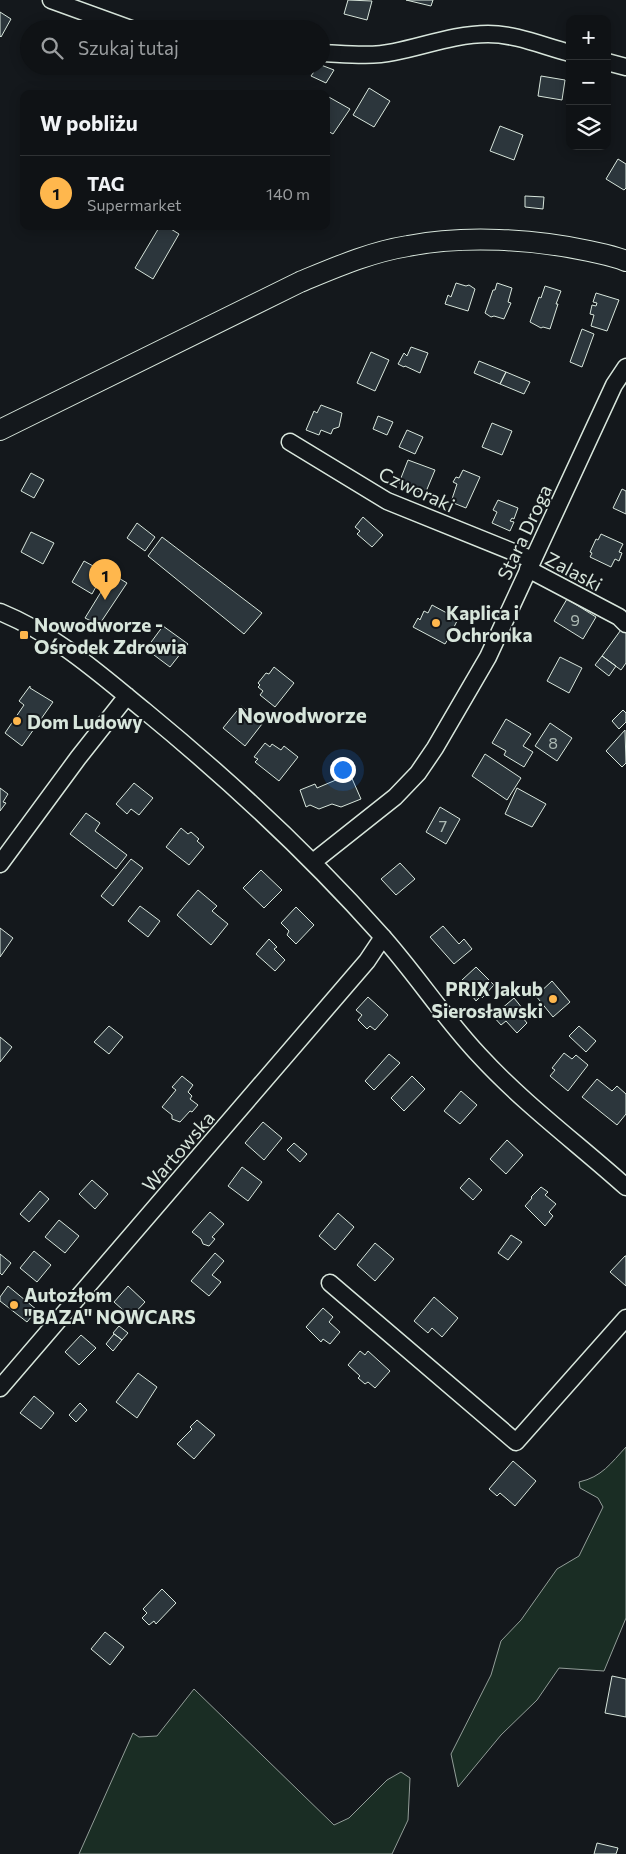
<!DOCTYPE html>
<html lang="pl">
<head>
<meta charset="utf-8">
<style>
	:root { --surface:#0f1215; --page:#1d2022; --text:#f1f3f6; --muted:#9b9ea0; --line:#2f3234; --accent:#ffb74d }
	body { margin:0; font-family:Commissioner,sans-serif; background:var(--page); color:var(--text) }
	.controls { position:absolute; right:15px; top:15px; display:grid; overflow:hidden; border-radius:10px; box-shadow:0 2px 12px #0003 }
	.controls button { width:45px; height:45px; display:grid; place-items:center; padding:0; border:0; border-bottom:1px solid var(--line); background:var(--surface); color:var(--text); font:25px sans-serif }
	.you { position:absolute; left:342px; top:769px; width:18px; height:18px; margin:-12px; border:4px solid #fff; border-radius:50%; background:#1a73e8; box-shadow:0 0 0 8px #1a73e833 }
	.badge { display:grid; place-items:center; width:32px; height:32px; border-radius:50%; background:var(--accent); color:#111; font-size:16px; font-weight:700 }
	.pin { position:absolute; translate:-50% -41px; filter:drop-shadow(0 1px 2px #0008) }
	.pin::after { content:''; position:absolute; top:26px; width:18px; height:15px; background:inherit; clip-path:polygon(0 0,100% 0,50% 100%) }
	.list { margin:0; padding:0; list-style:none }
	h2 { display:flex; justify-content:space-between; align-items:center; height:65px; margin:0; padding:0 20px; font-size:21px }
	h2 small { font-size:16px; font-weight:400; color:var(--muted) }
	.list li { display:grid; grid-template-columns:32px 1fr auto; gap:15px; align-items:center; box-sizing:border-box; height:75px; padding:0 20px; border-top:1px solid var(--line) }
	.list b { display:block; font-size:19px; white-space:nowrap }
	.list p { margin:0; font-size:16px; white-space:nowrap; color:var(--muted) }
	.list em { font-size:16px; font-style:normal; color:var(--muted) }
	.icon { flex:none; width:28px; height:28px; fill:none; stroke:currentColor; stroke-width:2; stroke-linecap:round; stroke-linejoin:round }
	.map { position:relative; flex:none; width:626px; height:1854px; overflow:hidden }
	.search { position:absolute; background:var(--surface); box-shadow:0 2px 12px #0003; left:20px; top:20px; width:310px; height:55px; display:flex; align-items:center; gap:12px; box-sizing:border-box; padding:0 18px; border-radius:28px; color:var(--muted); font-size:19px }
	.panel { position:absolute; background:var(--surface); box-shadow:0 2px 12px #0003; left:20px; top:90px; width:310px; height:140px; border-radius:10px }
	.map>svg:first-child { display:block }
	.green { fill:#1a2d24; stroke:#939e99 }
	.building { fill:#2c363c; stroke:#d8e6dc }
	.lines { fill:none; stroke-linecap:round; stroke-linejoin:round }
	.minor-casing { stroke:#d8e6dc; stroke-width:19 }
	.major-casing { stroke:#d8e6dc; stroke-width:22 }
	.minor { stroke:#14181c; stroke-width:16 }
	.major { stroke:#14181c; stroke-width:20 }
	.poi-dot { fill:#ffb74d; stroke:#14181c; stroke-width:2 }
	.labels { text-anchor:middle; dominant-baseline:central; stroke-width:4; stroke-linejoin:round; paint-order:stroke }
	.number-label { font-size:16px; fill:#adbab4 }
	.street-label { font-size:19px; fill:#d8e6dc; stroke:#14181c }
	.poi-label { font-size:19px; font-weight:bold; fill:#d8e6dc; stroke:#14181c; text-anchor:start }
	.quarter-label { font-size:21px; font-weight:bold; fill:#d8e6dc; stroke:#14181c }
</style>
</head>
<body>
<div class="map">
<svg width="626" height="1854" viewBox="0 0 626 1854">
	<rect width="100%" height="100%" fill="#14181c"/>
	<path class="green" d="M626 1447V1618L604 1671 559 1668 537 1700 501 1735 458 1787 451 1754 491 1675 501 1641 521 1620 557 1569 579 1556 603 1507 598 1498 580 1488 579 1482C602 1477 611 1463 626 1447Z
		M194 1689 334 1825 349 1818 387 1780 401 1772 410 1778 408 1820 392 1854H79L133 1733 139 1737 157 1736Z"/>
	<path class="building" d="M348 0 372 1 367 20 344 14Z
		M406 0H433L431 6Z
		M0 12 11 19 1 37 0 36Z
		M321 65 334 70 326 83 311 76 318 66H321Z
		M541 76 565 80 562 100 538 96Z
		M369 88 390 101 374 127 353 115Z
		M327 96 350 109 333 134 326 130Z
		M500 126 523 135 514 160 490 151Z
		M618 159 626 164V188L624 190 606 179Z
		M525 196 544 197 543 209 525 207Z
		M160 226H166L179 234 153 279 135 268Z
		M456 283 466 286 469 285 475 289 468 311 445 304 448 295 451 297Z
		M497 283 512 288 508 302 511 303 504 319 494 316 491 317 485 313 493 290H495Z
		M545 286 561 291 556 304H558L550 329 543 327 541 328 530 322 539 297 541 298Z
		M596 293 619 300 607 331 591 326 594 315 590 314 592 305 596 306 597 303 593 302Z
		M582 329 594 334 582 367 570 362Z
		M411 347 428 353 420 373 405 366 404 367 398 364 404 353 407 356Z
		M371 352 389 360 375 391 357 383Z
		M479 361 506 372 500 384 474 373Z
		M506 372 530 382 524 394 500 384Z
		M321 405 342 413 339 427 333 429 331 434 321 430 319 435 306 430 314 411 317 413Z
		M378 416 393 422 387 435 373 429Z
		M492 423 512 431 502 455 482 447Z
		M407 430 423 437 415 454 399 447Z
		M408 460 435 470 425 494 399 483Z
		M463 470 480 477 466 508 451 502 457 484 453 482 456 477 459 478Z
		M31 473 44 480 34 498 21 491Z
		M622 489 626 491V514L613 508Z
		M498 500 518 508 514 519 512 518 510 521 514 522 510 531 492 523 497 512 493 510Z
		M363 517 383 535 372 547 357 534 360 531 355 527Z
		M137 523 155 537 145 551 127 538Z
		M31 532 54 543 43 564 21 552Z
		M601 534 623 544 619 552 622 553 619 561 615 559 611 567 590 557 592 553 590 552 596 539 598 540Z
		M162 537 262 613 244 634 148 556Z
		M84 561 104 572 92 594 72 582Z
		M112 574 127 583 99 625 85 618Z
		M567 599 596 617 583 639 554 621Z
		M432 605 458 619 453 629 451 627 447 634 450 636 445 644 413 627 418 618 420 620 424 611 428 613Z
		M163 626 188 644 170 667 146 649Z
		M623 627 626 630V663L621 670 602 656Z
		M602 656 616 666 609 676 595 665Z
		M560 657 582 668 569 693 547 681Z
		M274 667 294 683 275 707 260 695 263 691 258 687 260 685 258 683 266 673 269 674Z
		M30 686V688L53 702 22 746 5 733 24 705 19 701Z
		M241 706 262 724 245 746 223 728Z
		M623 710 626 713V722L619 729 612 721Z
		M506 719 531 734 523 746 533 752 524 767 504 755 506 751 492 743Z
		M550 723 572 738 557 761 535 746Z
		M625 730 626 763 622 767 606 751Z
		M265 743 270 747 272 744 281 750 284 746 298 757 279 781 255 762 258 759 254 757Z
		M485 754 521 778 507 800 472 776Z
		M350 774 361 799 341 807 332 804 319 809 310 805 306 807 300 790 315 784 317 788Z
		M134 783 153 798 139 815 131 809 127 814 116 804Z
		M0 788 8 794 3 802 6 803 0 811Z
		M517 788 546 804 532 827 505 814Z
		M440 807 460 819 446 844 426 832Z
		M86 813 100 823 95 831 127 855 116 869 70 834Z
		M181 828 188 834 191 832 199 839 197 841 204 847 189 865 166 847Z
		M131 859 143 868 113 906 101 896Z
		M400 863 415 879 396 895 381 879Z
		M261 870 282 890 264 908 243 888Z
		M198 890 217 906 212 911 228 924 211 945 177 915Z
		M140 906 160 921 148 937 128 921Z
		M296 907 314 925 296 944 287 935 289 931 281 923Z
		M443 926 459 944 464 939 472 949 454 964 430 937Z
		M0 928 13 938 0 957Z
		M269 939 277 947 274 949 285 960 275 971 256 954Z
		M476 967 494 985 482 998 481 996 476 1001 470 993 472 991 462 980Z
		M552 981 570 1002 553 1017 536 996Z
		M368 997 388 1015 375 1030 370 1026 367 1029 358 1020 362 1015 356 1010Z
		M514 998 527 1014 523 1018 527 1023 517 1033 506 1021 501 1025 493 1016Z
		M109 1026 123 1037 109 1054 94 1042Z
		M579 1026 596 1041 586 1052 569 1036Z
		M0 1037 12 1047 0 1062Z
		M564 1053 572 1059 576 1055 588 1065 568 1091 550 1076 555 1070 552 1068Z
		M389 1054 400 1063 374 1090 365 1081Z
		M182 1076 193 1085 188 1092 192 1096 190 1099 198 1105 192 1112 190 1111 180 1122 172 1119V1115L162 1107 176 1090 172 1087Z
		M412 1076 425 1089 404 1111 391 1098Z
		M597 1079 612 1091 617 1086 626 1094V1114L617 1125 582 1097Z
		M461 1091 477 1105 460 1124 444 1111Z
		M263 1122 282 1138 264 1160 245 1143Z
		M507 1140 523 1155 506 1174 490 1159Z
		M294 1143 307 1154 300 1162 287 1150Z
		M242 1167 262 1182 248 1201 228 1186Z
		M469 1178 482 1190 473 1200 460 1188Z
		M92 1180 108 1194 95 1209 79 1194Z
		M541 1187 548 1192 545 1195 556 1204 549 1212 553 1216 545 1226 525 1206 532 1198 531 1197Z
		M40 1191 49 1199 29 1222 20 1214Z
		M210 1212 224 1224 212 1237 215 1239 209 1246 203 1244 201 1239 192 1232Z
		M338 1213 354 1227 335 1250 319 1236Z
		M59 1220 79 1236 65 1253 45 1237Z
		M511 1235 522 1242 508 1260 498 1253Z
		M375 1243 394 1259 375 1281 357 1265Z
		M34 1251 51 1265 37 1282 20 1268Z
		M215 1253 224 1261 212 1275 221 1282 209 1296 191 1281Z
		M0 1254 11 1263 2 1275 0 1273Z
		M625 1256H626V1286L610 1272Z
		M8 1286 37 1310 27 1322 0 1301V1297Z
		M128 1286 145 1302 131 1317 114 1302Z
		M434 1297 458 1318 442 1337 432 1328 428 1333 414 1321Z
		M323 1308 333 1317 329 1322 340 1332 330 1344 323 1339 321 1342 306 1327Z
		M119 1326 128 1333 122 1340 113 1333Z
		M114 1334 122 1340 113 1351 106 1344Z
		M81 1335 96 1348 79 1365 65 1352Z
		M360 1351 365 1355 368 1351 390 1371 375 1388 368 1382 365 1384 358 1378 360 1376 348 1365Z
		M138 1373 157 1387 137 1418 116 1402Z
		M34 1396 54 1413 41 1429 20 1413Z
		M80 1403 87 1410 76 1422 69 1415Z
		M197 1420 215 1435 194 1459 177 1444 192 1429 190 1427Z
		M513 1461 536 1481 515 1506 500 1493 497 1496 489 1489Z
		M162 1589 176 1603 156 1624 154 1621 149 1625 142 1618 147 1613 143 1609Z
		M105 1632 124 1647 110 1665 91 1649Z
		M612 1676 626 1679V1717L605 1713Z
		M597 1843 618 1848 616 1854H594Z"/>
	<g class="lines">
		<defs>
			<path id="minor" d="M51 0 131 29
				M321 53C346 54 370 57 394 52 425 46 455 34 488 34 516 34 543 46 570 53
				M607 62 626 67
				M290 442 387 501 533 560
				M528 569 619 617 626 624
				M0 612C58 636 97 672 145 711 229 780 309 854 381 935 416 974 444 1018 479 1055 524 1104 577 1143 626 1187
				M313 862 395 797 418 773 435 748 488 657 614 385 626 367
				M0 864 78 758 127 696
				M330 1283 516 1442 626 1318
				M0 1388 367 961 383 937"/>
			<path id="major" d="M0 430 300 282C334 268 370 252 408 246 464 235 534 239 589 251 602 254 614 256 626 261"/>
		</defs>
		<use href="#minor" class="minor-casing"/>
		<use href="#major" class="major-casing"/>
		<use href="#minor" class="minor"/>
		<use href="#major" class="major"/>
	</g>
	<g class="poi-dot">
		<circle cx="436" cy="623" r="5"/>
		<rect x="19" y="630" width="10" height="10" rx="2.5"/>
		<circle cx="17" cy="721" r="5"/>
		<circle cx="553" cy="999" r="5"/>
		<circle cx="14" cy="1305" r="5"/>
	</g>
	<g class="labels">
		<g class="number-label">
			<text x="575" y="619">9</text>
			<text x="553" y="742">8</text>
			<text x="443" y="825">7</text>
		</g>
		<g class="street-label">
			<text transform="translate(417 489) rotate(25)">Czworaki</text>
			<text transform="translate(524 532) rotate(-65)">Stara Droga</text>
			<text transform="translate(574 571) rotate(28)">Zalaski</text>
			<text transform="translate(178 1151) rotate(-49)">Wartowska</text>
		</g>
		<g class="poi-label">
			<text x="446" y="612">Kaplica i<tspan x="446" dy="22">Ochronka</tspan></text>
			<text x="34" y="624">Nowodworze -<tspan x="34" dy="22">Ośrodek Zdrowia</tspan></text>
			<text x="27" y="721">Dom Ludowy</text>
			<text x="543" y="988" text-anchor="end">PRIX Jakub<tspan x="543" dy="22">Sierosławski</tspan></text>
			<text x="24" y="1294">Autozłom<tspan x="24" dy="22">"BAZA" NOWCARS</tspan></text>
		</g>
		<g class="quarter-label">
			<text x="302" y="714">Nowodworze</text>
		</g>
	</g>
</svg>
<div class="controls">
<button>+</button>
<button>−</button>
<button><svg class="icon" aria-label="layers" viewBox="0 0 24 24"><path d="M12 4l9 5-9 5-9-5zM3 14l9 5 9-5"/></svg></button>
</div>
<div class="you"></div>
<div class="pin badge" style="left:105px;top:600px">1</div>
<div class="search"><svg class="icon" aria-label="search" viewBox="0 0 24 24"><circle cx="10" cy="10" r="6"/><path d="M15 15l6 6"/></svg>Szukaj tutaj</div>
<section class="panel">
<h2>W pobliżu<small></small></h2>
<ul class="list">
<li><span class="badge">1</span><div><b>TAG</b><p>Supermarket</p></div><em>140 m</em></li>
</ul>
</section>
</div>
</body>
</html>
